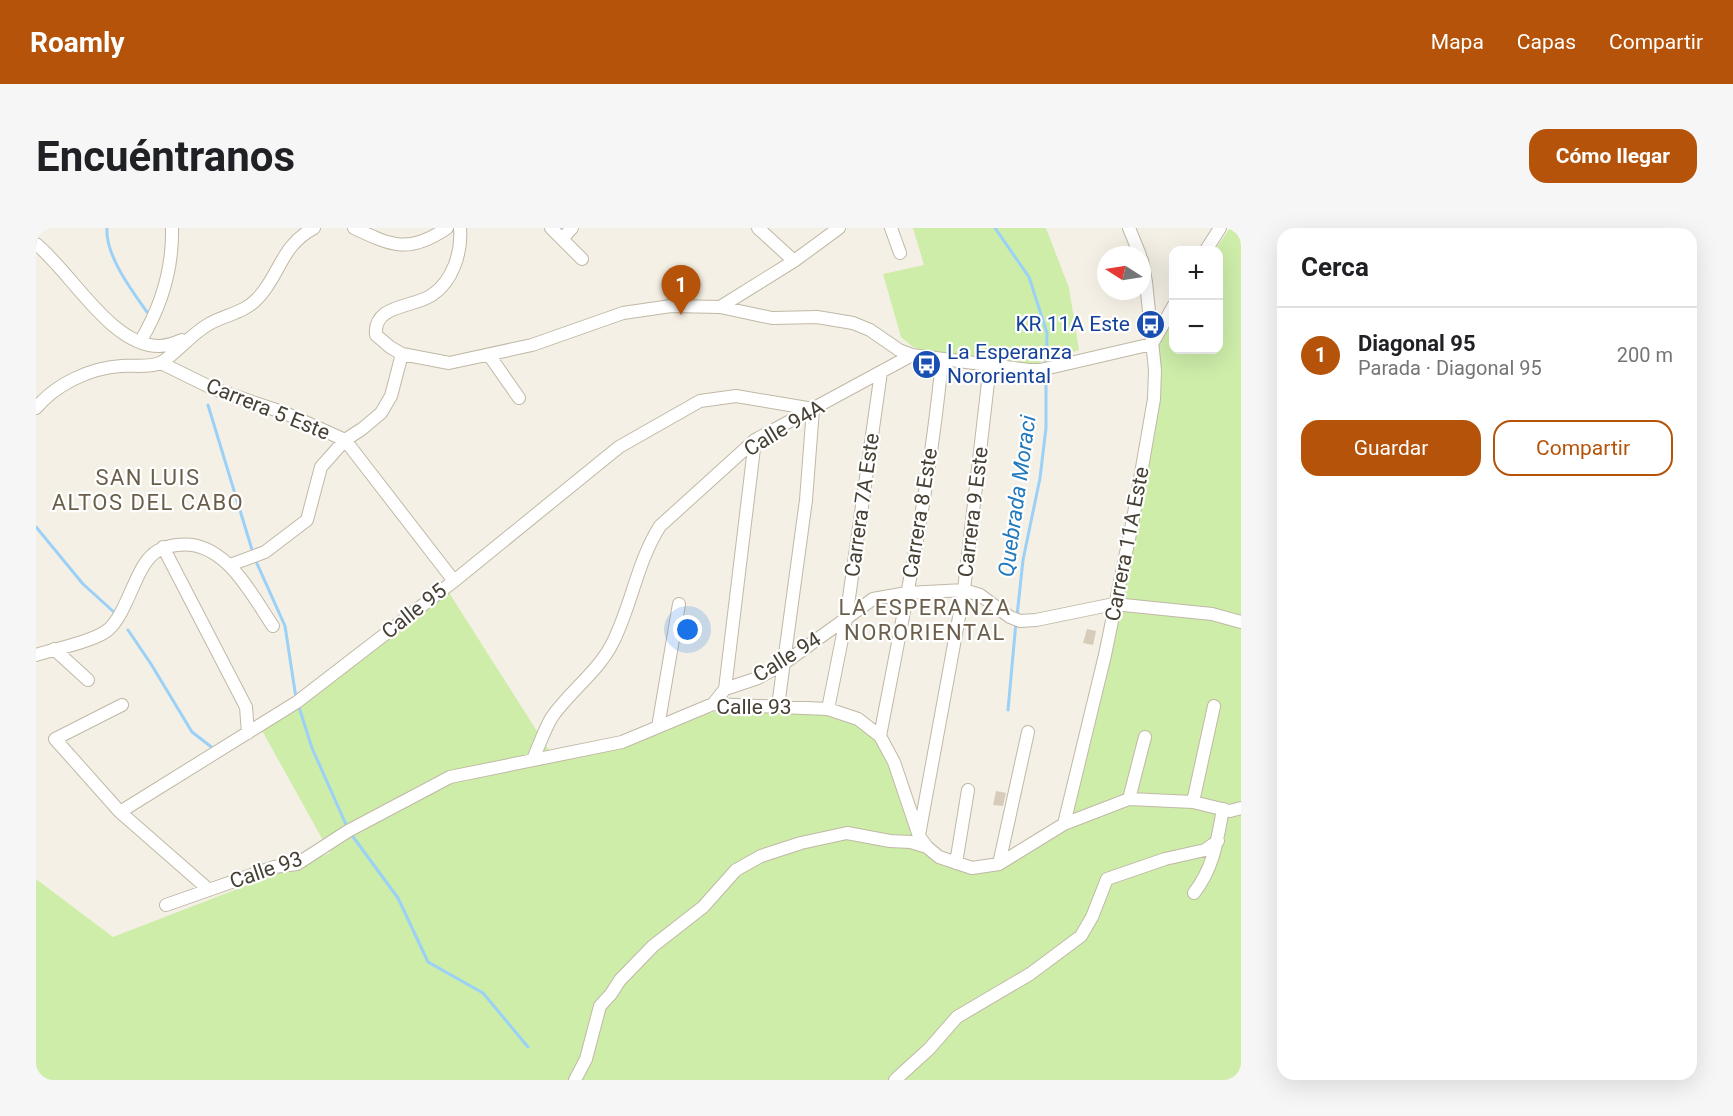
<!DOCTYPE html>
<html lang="es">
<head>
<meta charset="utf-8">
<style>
	:root { --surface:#fff; --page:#f6f6f6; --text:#202124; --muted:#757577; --line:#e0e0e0; --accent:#b45309 }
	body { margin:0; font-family:Roboto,sans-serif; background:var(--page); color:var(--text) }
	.controls { position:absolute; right:18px; top:18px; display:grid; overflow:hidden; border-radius:12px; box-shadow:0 6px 24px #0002 }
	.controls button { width:54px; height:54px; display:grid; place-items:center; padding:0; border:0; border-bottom:2px solid var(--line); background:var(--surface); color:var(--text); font:30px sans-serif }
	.compass { position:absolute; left:1061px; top:18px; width:54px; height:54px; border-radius:50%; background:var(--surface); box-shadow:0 6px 24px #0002; rotate:282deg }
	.you { position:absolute; left:652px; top:402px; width:21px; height:21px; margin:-15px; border:4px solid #fff; border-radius:50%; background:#1a73e8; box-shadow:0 0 0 9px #1a73e833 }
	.badge { display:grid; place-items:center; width:39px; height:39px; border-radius:50%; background:var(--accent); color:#fff; font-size:20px; font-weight:700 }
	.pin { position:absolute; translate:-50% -50px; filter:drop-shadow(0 2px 3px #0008) }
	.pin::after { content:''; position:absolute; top:32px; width:21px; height:18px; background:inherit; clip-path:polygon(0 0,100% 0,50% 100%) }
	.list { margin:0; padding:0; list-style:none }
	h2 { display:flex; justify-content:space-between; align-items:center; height:78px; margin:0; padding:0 24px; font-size:26px }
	h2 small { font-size:20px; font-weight:400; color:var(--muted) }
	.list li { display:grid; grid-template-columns:39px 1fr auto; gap:18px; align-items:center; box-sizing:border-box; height:96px; padding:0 24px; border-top:2px solid var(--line) }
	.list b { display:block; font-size:22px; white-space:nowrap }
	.list p { margin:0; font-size:20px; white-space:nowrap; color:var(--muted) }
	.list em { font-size:20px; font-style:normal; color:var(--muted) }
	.actions { display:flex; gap:12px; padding:18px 24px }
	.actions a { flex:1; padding:14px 0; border:2px solid var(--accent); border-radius:18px; text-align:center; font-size:21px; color:var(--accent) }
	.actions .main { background:var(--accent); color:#fff }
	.map { position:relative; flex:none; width:1205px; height:852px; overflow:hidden; border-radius:18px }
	header { display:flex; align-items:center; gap:36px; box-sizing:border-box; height:84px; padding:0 30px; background:var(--accent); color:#fff }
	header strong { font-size:28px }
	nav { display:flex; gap:33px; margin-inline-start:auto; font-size:21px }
	.intro { display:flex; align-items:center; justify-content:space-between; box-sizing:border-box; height:144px; padding:0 36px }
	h1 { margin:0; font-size:42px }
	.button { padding:15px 27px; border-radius:18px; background:var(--accent); color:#fff; font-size:21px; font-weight:700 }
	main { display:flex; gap:36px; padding:0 36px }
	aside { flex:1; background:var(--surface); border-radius:18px; box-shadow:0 6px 24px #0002 }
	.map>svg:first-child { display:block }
	.green { fill:#cdeda9 }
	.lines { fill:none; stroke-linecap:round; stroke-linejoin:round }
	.stream { stroke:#9bd0f7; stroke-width:3 }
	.building { fill:#d7ccb9 }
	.minor-casing { stroke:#c1b8a6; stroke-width:14 }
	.minor { stroke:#fff; stroke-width:12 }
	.labels { text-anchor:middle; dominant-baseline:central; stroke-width:4.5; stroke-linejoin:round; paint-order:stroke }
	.transit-label { font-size:21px; fill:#164399; stroke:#fff; text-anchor:end }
	.street-label { font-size:21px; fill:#474034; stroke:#fff }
	.neighbourhood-label { font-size:22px; letter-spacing:1.5px; fill:#6b5e4a; stroke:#fff }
	.water-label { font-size:22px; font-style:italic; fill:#227abe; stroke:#fff }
</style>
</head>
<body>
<header>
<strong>Roamly</strong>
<nav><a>Mapa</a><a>Capas</a><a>Compartir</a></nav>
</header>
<div class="intro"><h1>Encuéntranos</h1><a class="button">Cómo llegar</a></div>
<main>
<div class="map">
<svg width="1205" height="852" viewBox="0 0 1205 852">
	<rect width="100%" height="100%" fill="#f4f0e5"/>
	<path class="green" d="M877 0H1010L1033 60 1043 122 1002 135 983 136 892 124 877 119 865 109 847 46 888 37Z
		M1194 0H1205V852H0V651L77 709 294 625 223 497 412 363 518 530 691 480 756 475 802 477 844 500 868 544 878 586 898 624 934 641 974 634 1036 589 1100 309 1123 164 1121 111 1137 86 1138 122H1182V22H1179Z"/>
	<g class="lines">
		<path class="stream" d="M71 0C69 27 96 63 111 84
			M959 0 993 49 1011 105 1010 138
			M172 177 217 325
			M0 299 47 356 79 385
			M219 331 249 398 260 470
			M981 388 987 332 1004 250 1010 200V145
			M92 402 115 436 156 504 178 521
			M262 476 276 520 312 601
			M972 482 980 394
			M315 606 362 670 392 734 447 765 492 819"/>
	</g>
	<path class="building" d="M1051 401 1060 403 1057 417 1047 415Z
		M960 563 970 565 967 578 957 577Z"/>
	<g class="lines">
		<defs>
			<path id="minor" d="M318 0C356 18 373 26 411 0
				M424 0C426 24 417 53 396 67 377 80 337 76 340 107L354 119 366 126 413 135 496 117 587 85 635 78 684 79 736 90 781 89 817 95 834 102 863 122 876 127 993 142H1004L1116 116
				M515 0 546 31
				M722 0 758 33
				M855 0 864 25
				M1093 0 1104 27
				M526 11 536 0
				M0 16C35 44 75 118 123 118 131 118 139 115 146 112
				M1170 22 1184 0
				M684 79 758 33 803 0
				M104 114C125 79 137 41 136 0
				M1116 116 1138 77
				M453 127 483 170
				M125 135 178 161 249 185 309 212 418 353
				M0 180C20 156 54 140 85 138 96 137 116 140 126 134 142 124 155 106 173 96 188 87 208 85 221 71 244 48 244 18 278 0
				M127 319 210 479 212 505
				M194 337 229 324 271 292 285 239 309 212 326 201 345 185 355 168 366 126
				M18 421 52 452
				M0 427C19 421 60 413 73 401 87 389 97 354 108 337 117 323 126 319 141 317 188 310 215 366 237 398
				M689 461 719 212
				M677 476 689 461 722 450 747 436 837 371 871 365 928 362 944 367 974 389 984 393 1000 392 1078 376 1176 386 1205 394
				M86 477 19 511 84 584 172 661
				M792 481 810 391 845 144
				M622 499 643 376
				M844 508C868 383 894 258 906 132
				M497 531C503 518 508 502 516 489 534 463 563 443 577 414 596 376 601 334 624 298L719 212 876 127
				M1093 571 1109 509
				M1157 574 1178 478
				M84 584 261 474 418 353 583 219 664 173 700 168 777 181 770 272 742 478
				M1028 596 1069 427 1097 291 1118 171 1119 142 1110 54 1106 32
				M883 607 928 362 954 137
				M920 635 932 562
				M963 636 992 504
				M1158 665C1178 639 1181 613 1187 581
				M130 677 238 639 261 636 312 603 414 549 586 514 677 476 792 481 822 491 844 508 858 534 883 608 891 619 903 629 936 640 963 636 1028 596 1093 571 1157 574 1194 583 1205 580
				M539 852 550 831 564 778 575 766 584 752 617 718 667 679 700 642 725 628 765 615 811 605 854 613 875 614 891 619
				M859 852 893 821 921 789 994 746 1045 708 1056 689 1071 651 1129 631 1169 622 1182 613"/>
		</defs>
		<use href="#minor" class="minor-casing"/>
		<use href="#minor" class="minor"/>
	</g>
	<defs>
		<symbol id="bus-disc" viewBox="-11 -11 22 22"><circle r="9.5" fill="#1a4fb4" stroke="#fff"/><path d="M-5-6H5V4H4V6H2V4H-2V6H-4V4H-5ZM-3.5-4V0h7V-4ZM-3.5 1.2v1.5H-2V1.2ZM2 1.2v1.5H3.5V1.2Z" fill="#fff"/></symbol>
	</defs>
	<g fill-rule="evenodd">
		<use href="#bus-disc" x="1098" y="80" width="33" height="33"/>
		<use href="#bus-disc" x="874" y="120" width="33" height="33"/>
	</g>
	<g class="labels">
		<g class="transit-label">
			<text x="1094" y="96">KR 11A Este</text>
			<text x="911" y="124" text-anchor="start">La Esperanza<tspan x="911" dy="24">Nororiental</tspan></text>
		</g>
		<g class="street-label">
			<text transform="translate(232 181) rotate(22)">Carrera 5 Este</text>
			<text transform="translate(748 200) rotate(-31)">Calle 94A</text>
			<text transform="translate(826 277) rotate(-82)">Carrera 7A Este</text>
			<text transform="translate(937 284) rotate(-83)">Carrera 9 Este</text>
			<text transform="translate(884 285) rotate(-81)">Carrera 8 Este</text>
			<text transform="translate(1091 316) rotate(-79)">Carrera 11A Este</text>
			<text transform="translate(378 383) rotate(-38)">Calle 95</text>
			<text transform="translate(751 429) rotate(-32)">Calle 94</text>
			<text x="718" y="479">Calle 93</text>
			<text transform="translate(230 642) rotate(-19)">Calle 93</text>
		</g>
		<g class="neighbourhood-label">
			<text x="112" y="249">SAN LUIS<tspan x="112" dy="25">ALTOS DEL CABO</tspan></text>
			<text x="889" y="379">LA ESPERANZA<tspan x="889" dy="25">NORORIENTAL</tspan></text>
		</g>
		<g class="water-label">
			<text transform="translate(981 268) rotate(-82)">Quebrada Moraci</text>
		</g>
	</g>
</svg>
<div class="controls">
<button>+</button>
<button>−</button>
</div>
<svg class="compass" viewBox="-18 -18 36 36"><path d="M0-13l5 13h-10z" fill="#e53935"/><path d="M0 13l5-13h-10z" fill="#757577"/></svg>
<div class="you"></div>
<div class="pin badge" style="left:645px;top:87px">1</div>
</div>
<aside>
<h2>Cerca<small></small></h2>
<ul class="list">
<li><span class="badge">1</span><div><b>Diagonal 95</b><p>Parada · Diagonal 95</p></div><em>200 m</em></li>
</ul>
<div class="actions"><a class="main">Guardar</a><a>Compartir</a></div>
</aside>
</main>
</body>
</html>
